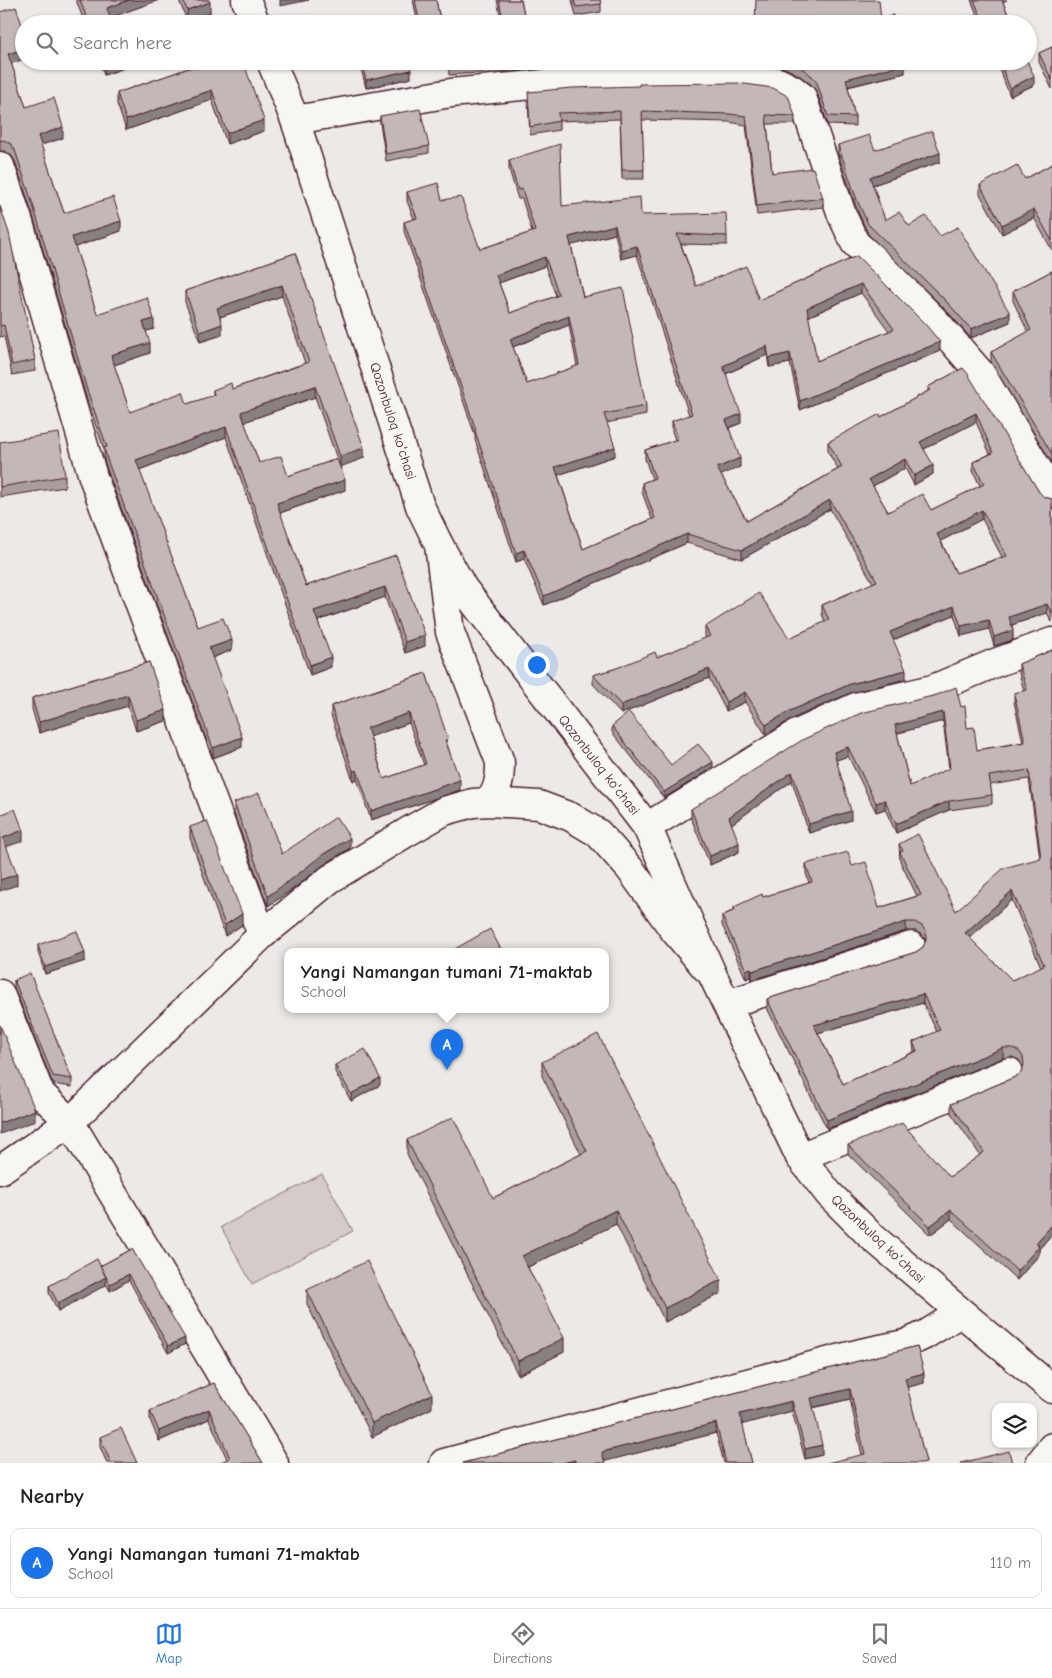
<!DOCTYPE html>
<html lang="en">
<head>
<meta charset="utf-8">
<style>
	:root { --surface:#fff; --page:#f6f6f6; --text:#222; --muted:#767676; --line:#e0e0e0; --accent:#1a73e8 }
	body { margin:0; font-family:"Comic Neue",sans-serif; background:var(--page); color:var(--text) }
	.controls { position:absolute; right:15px; bottom:15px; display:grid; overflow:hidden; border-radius:10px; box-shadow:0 1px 4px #0004 }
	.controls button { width:45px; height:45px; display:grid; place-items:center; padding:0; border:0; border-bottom:1px solid var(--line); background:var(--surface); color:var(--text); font:25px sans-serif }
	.you { position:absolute; left:536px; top:664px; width:18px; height:18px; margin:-12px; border:4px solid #fff; border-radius:50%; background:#1a73e8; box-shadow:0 0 0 8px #1a73e833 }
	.badge { display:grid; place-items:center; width:32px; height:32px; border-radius:50%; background:var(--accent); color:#fff; font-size:16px; font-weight:700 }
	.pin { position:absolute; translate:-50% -41px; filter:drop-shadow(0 1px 2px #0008) }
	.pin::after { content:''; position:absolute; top:26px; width:18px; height:15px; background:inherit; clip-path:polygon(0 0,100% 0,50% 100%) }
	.popup { position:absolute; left:284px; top:948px; width:325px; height:65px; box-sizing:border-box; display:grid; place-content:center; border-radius:10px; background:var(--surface); filter:drop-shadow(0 1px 4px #0005); font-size:16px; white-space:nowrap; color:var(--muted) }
	.popup b { font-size:19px; color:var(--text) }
	.popup::after { content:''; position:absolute; left:50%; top:100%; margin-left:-10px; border:10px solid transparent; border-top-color:var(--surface) }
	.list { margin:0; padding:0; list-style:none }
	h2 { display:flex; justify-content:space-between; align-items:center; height:65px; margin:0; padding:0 20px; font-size:21px }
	h2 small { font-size:16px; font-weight:400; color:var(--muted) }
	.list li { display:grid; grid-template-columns:32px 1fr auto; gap:15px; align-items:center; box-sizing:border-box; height:70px; margin:0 10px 10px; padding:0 10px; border:1px solid var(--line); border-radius:10px }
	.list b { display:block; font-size:19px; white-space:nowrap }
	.list p { margin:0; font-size:16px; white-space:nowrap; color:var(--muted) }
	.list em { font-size:16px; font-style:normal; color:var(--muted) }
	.icon { flex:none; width:28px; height:28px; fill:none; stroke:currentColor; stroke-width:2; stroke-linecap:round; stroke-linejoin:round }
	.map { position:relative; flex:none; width:1052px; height:1463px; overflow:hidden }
	.search { position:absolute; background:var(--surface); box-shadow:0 1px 4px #0004; left:15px; right:15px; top:15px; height:55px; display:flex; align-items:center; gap:12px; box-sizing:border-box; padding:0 18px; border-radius:28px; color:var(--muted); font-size:19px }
	.sheet { height:145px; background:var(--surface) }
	nav { display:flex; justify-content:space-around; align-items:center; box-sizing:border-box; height:70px; border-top:1px solid var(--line); background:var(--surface); font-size:14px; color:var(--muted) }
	nav a { display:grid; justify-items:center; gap:2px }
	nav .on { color:var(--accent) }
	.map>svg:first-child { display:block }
	.green { fill:#d4cbca; stroke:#8f757a }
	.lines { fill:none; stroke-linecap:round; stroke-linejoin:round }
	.street-casing { stroke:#4a1f2b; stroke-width:31 }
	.secondary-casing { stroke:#4a1f2b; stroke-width:31 }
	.street { stroke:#f6f6f2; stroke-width:28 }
	.secondary { stroke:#f6f6f2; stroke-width:28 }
	.wall { fill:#a99d9d; stroke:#4a1f2b; fill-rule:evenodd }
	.shaded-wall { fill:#898080; stroke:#4a1f2b }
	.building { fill:#c4b7b7; stroke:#4a1f2b; fill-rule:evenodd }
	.labels { text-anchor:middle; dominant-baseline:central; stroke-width:4; stroke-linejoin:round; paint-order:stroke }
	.street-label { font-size:14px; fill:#4a1f2b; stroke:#f6f6f2 }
</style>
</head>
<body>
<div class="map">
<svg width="1052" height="1463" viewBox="0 0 1052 1463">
	<rect width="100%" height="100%" fill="#ece9e6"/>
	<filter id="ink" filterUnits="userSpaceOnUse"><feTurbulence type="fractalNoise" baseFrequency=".02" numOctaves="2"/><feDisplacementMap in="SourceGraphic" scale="10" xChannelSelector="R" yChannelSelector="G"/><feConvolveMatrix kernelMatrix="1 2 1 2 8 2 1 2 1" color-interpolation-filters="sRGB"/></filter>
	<g filter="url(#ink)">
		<path class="green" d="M322 1174 353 1231 252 1284 221 1227Z"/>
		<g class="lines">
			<defs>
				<path id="street" d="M295 120 451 93 614 77 739 76 778 82 792 89 802 97 842 215 855 243 874 260 936 322 981 374 1052 493
					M0 166 19 223 93 477 262 935
					M489 802 539 805 571 817 598 833 630 869 674 930 706 968
					M647 827 797 734 856 707 933 689 995 663 1052 642
					M0 994 40 1093 70 1122 274 1463
					M727 1004 911 946
					M800 1157 1009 1072
					M0 1170 70 1122 262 935 330 879 409 831 444 811 473 803 489 802C499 788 500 778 500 762L450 632 439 545
					M444 1463 861 1353 905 1344 925 1335 960 1313
					M1040 1463 1052 1447"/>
				<path id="secondary" d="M246 0 256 24
					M271 61 295 120 420 506 439 545 463 588 647 827 713 976 800 1157 829 1194 871 1236 1052 1389"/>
			</defs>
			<use href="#street" class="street-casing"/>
			<use href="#secondary" class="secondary-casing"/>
			<use href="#street" class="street"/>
			<use href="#secondary" class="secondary"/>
		</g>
		<path class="wall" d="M76 0H159L110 17 112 24H85Z
			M179 0H209L210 13 187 21Z
			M413 0H436L441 24H418Z
			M497 0H521L526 24H502Z
			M572 0H600L601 4V12L576 16Z
			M971 0H1007L1003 2 1012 24H981Z
			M0 12 11 63 26 107 63 138 41 145 64 213 121 231 75 247 97 314 154 329 146 331 150 353 114 365 130 412 187 404 213 396V390L232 389 305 363 282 296 220 317 222 335 200 342 185 302V291L295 253 364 458 340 466 345 490 280 513 306 586 396 555 425 646 405 653 385 597 318 621 331 667 310 675 226 437 139 470 198 627 232 650 212 658 242 747 213 758 108 472 104 459V449L87 400 34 219 15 161 11 155 4 151H0ZM315 397 337 459 288 476 259 463 244 422Z
			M1052 47V89L1039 62V53Z
			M99 61H124V68L104 75Z
			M209 61 264 131 227 144 212 100 126 130 117 104V93Z
			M359 61H408L411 78 366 88Z
			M448 61H573L538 69 449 75Z
			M744 61H904L905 73 848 87 855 117V126L828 125 817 92 812 85 799 75 785 68Z
			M996 61H1027L1034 85 1010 96Z
			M528 101 795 116V124H767L772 173 823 198V207L757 215 746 125 729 122 642 120 644 179H622L620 119 559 121V130L530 135Z
			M380 116 429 146V153L386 161 380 123Z
			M838 145 875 150 940 162 873 185 885 220 909 226 940 236 1010 322 971 338 947 311 868 234 857 209 838 154Z
			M509 160 562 206 641 215 727 236V245L681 244 696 286 759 300 857 256 940 351 800 410 790 363 769 367 767 355 726 374 741 423 729 428 740 467 721 475 747 521 838 469 828 452V442L881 417 928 391V387L963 368 1039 492 1044 497 1052 499V622L1047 613 1012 625 1013 640 994 646 989 629 961 636 954 615 893 640 906 679 850 693 790 720 766 735 745 702 726 711 709 678 621 714 593 684V675L657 657 706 638 705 636V627L789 638 825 622 822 614V605L873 583 830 509 742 559 687 543 544 605 524 559 516 562 475 440V435L404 231V222L414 219 407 201V192L442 200 480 249 532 232 522 199H518L509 169ZM615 234 621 259 637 255 689 415 672 421V431L675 440 645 450V459L652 479 642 483V492L652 519 583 549 558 475 615 456 606 423 646 415V406L583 297 571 245ZM545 266 556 296 510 313 499 283ZM861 293 889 331 817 361 808 317ZM569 325 577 366 527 384 513 347ZM976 422 990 454 973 462V471L980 486 931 510 888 512 873 486 905 468 914 485 933 474 924 449ZM982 519 1002 557 956 573 941 541Z
			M1052 164V250L1034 218 1002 234 980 194V185L1025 179Z
			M0 206 35 360V371L12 375 4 336 0 337Z
			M1052 271V463L991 362V352L1028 332 1013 301V291Z
			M0 442 65 476V487L0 497Z
			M1052 650V1234L1039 1249V1255L1017 1280 951 1219 930 1235 848 1154V1145L950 1177 980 1155 951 1113V1104L1015 1077 1021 1073 1023 1067 1019 1060 1012 1057 1003 1058 827 1129 767 1008V999L916 952 923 947 926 941 922 935 915 931H906L752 980 751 977 746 979 722 925V916L734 910V907L763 897 809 883 806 873V864L852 866 879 908 917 896 900 861 899 844 956 911 1040 859 1029 779 990 785 992 795V804L949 810 896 833 885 809 876 812 848 756 836 760 851 820 809 833 792 781 731 824 739 852 710 865 691 818V809L937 695 967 728 977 750 1023 742 1014 702V693L1024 691 1019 673V664ZM943 721 949 769 910 786 897 733ZM1012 900 1041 967 1012 980 969 938ZM923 1003 937 1032 913 1042 914 1052 843 1084 818 1033Z
			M149 662 166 721 136 731 128 706 39 733 32 709V698Z
			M426 673 448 747 460 790 371 820 357 779 353 781 331 715V706ZM409 723 424 765 384 779 370 736Z
			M612 726 671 765 713 768 664 798 612 732Z
			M234 803 282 854 350 848 322 866 293 889 268 906 234 814Z
			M190 827 242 925 225 936 190 838Z
			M38 945 85 961 45 974 38 952Z
			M14 980 72 1079V1087L53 1084 14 987Z
			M542 1062 721 1293 665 1322 616 1224 528 1267 564 1352 518 1375 407 1154V1140L493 1198 581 1154 542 1076Z
			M335 1065 380 1085 351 1101 335 1072Z
			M132 1249 185 1344 168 1353 129 1280 110 1291 106 1284 58 1311 49 1293V1286L100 1266Z
			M307 1290 432 1408 372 1437 307 1304Z
			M917 1346 924 1383 907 1387 926 1463 862 1455 850 1399 813 1408 822 1455 805 1459 792 1411 742 1424 752 1463H724L716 1433 604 1461 605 1463H463Z
			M214 1383 263 1463 227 1459 209 1419 159 1441 150 1420V1411Z
			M100 1437 137 1463H107L100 1447Z"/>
		<path class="shaded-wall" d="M129 0H159L107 19V8Z
			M280 0H309L280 6Z
			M210 2V13L187 21V10Z
			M24 49V59L8 65V54Z
			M112 61H124V68L104 75V64Z
			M538 61H573L538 69Z
			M905 64V73L846 87V79Z
			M411 70V78L366 88V80Z
			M1034 76V85L1010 96V88Z
			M212 90V100L126 130V120Z
			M264 120V131L227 144V133Z
			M63 127V138L38 146V136Z
			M940 153V162L870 186V177Z
			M1034 209V218L1002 234V225Z
			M121 221V231L72 248V237Z
			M615 225V234L569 246V237Z
			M637 246V255L621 259V250Z
			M545 257V266L496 284V275Z
			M861 284V293L807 317V308Z
			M282 285V296L217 318V308Z
			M1010 313V322L971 338V329Z
			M569 316V325L510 348V339Z
			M154 319V329L143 332V322Z
			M222 324V335L200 342V332Z
			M940 342V351L800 410V401Z
			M150 343V353L111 366V355Z
			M767 346V355L723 375V366Z
			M790 353V363L769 367V358Z
			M315 386V397L241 423V412Z
			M976 413V422L920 451V442Z
			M741 414V423L726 429V420Z
			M226 427V437L136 471V460Z
			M615 447V456L555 476V467Z
			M364 448V458L340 467V456Z
			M740 458V467L717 477V468Z
			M905 459V468L869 488V479Z
			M933 465V474L914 485V476Z
			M345 480V490L277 514V503Z
			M830 500V509L742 559V550Z
			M982 510V519L937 543V534Z
			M687 534V543L544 605V596Z
			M524 550V559L516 562V553Z
			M385 587V597L314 622V611Z
			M1047 604V613L1009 626V617Z
			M954 606V615L890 641V632Z
			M989 620V629L961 636V626Z
			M1013 630V640L994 646V637Z
			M425 635V646L405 653V642Z
			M232 640V650L209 659V648Z
			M331 657V667L310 675V665Z
			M709 669V678L621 714V705Z
			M906 670V679L850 693 790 720 766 735V725L790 711 850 684Z
			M745 692V702L726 711V702Z
			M128 695V706L39 733V722Z
			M166 710V721L136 731V720Z
			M943 712V721L895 734V725Z
			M409 713V723L367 738V728Z
			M242 737V747L213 758V748Z
			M848 747V756L834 761V752Z
			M713 762V768L664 798V792Z
			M357 770V779L353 781V771Z
			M792 772V781L729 826V817Z
			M460 780V790L371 820V811Z
			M885 800V809L876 812V803Z
			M949 801V810L896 833V824Z
			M851 811V820L809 833V824Z
			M23 830V841L3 848V838Z
			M350 838V848L322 866 293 889 268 906V896L322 855Z
			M739 843V852L710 865V856Z
			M17 874V885L0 891V880Z
			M1012 891V900L965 942V933Z
			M242 914V925L225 936V925Z
			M906 922V931L752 980V971Z
			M85 953V961L45 974V967Z
			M751 968V977L746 979V970Z
			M923 994V1003L814 1034V1025Z
			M1003 1048V1058L827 1129V1120Z
			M380 1078V1085L351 1101V1094Z
			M35 1110V1121L0 1134V1123Z
			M616 1210V1224L522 1270V1256Z
			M951 1210V1219L930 1235V1226Z
			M1052 1225V1234L1039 1249V1255L1017 1280V1271L1036 1243Z
			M129 1274V1280L110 1291V1284Z
			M106 1277V1285L58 1311V1303Z
			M721 1280V1293L665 1322V1308Z
			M185 1338V1344L168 1353V1346Z
			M564 1338V1352L518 1375V1361Z
			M924 1373V1383L905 1388V1378Z
			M850 1389V1399L811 1408V1398Z
			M432 1394V1408L372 1437V1423Z
			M792 1401V1411L740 1425V1414Z
			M209 1409V1419L159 1441V1431Z
			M716 1423V1433L602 1462V1452Z
			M822 1445V1455L805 1459V1449Z
			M575 1460V1463H562Z"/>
		<path class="building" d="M80 0H129L107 8 112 24H89Z
			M183 0H209L210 2 187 10Z
			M415 0H436L441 24H420Z
			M499 0H521L526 24H504Z
			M574 0H600L601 4 576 7Z
			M756 0H879L881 20 893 15 895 24H755Z
			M974 0H1002L1012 24H984Z
			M16 7 24 31V49L8 54 26 107 54 98 63 127 38 136 64 213 113 197 121 221 72 237 97 314 147 297 154 319 143 322 150 343 111 355 130 412 183 392 187 404 214 395 213 390 231 383 232 389 309 362 282 285 217 308 222 324 200 332 185 291 295 253 364 448 340 456 315 386 241 412 259 463 281 456 288 476 337 459 345 480 277 503 306 586 396 555 425 635 405 642 385 587 314 611 331 657 310 665 226 427 136 460 198 627 223 618 232 640 209 648 242 737 213 748 108 462 104 448 107 447 87 390 34 208 15 150 11 144 4 140 0 141V12Z
			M1052 47V80L1039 53Z
			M103 61H112L104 64Z
			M209 61H243L264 120 227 133 212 90 126 120 117 93Z
			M361 61H408L411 70 366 80Z
			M449 61H518L449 66Z
			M789 61H904L905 64 846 79 855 117 828 116 817 83 812 76 799 66Z
			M999 61H1027L1034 76 1010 88Z
			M738 83 773 88 784 94 789 98 795 116 766 115 772 173 813 168 823 198 757 206 746 116 729 114 642 111 644 170H622L620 111 558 113 559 121 530 127 528 92 572 88 639 86V84Z
			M420 109 429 146 386 154 380 116Z
			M932 131 940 153 870 177 885 220 899 212 909 226 926 216 940 236 958 227 1010 313 971 329 947 302 868 224 857 200 838 145 869 135 875 150Z
			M560 144 562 206 640 197 641 215 726 213 727 236 677 234 696 286 746 266 759 300 857 256 925 324 940 342 800 401 790 353 769 358 767 346 723 366 741 414 726 420 740 458 717 468 747 521 842 467 828 442 880 414 881 417 930 390 928 387 963 368 968 374 1039 492 1044 497 1052 499V613L1047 604 1009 617 1013 630 994 637 989 620 961 626 954 606 890 632 906 670 850 684 790 711 766 725 745 692 726 702 709 669 621 705 593 675 617 668 655 652 657 657 710 636 705 627 759 593 789 638 829 620 822 605 877 581 830 500 742 550 687 534 544 596 524 550 516 553 475 431 476 430 404 222 417 218 407 192 438 183 442 200 461 197 480 249 535 231 522 189 518 190 509 160ZM615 225 621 250 637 246 692 414 672 421 678 439 645 450 655 478 642 483 655 518 583 549 555 467 615 447 604 414 646 406 623 288 583 297 569 237ZM545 257 559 295 510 313 496 275ZM861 284 894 329 817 361 807 308ZM569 316 579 365 527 384 510 339ZM976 413 993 453 973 462 984 484 931 510 922 494 888 512 869 479 905 459 914 476 933 465 920 442ZM982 510 1007 556 956 573 937 534Z
			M1052 164V241L1034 209 1002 225 980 185 1017 165 1025 179Z
			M0 206 9 233 35 360 12 365 4 325 0 326Z
			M1052 271V454L991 352 1031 330 1013 291Z
			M59 433 65 476 0 487V442Z
			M1052 650V1225L1036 1243 1039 1246 1017 1271 951 1210 930 1226 848 1145 902 1123 950 1177 984 1152 951 1104 1015 1077 1021 1073 1024 1065 1023 1057 1019 1051 1012 1048H1003L827 1120 767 999 916 952 923 947 926 940V932L922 926 915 922H906L752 971 751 968 746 970 722 916 735 910 734 907 762 894 763 897 812 882 806 864 848 852 852 866 866 862 879 908 921 895 900 852 903 851 899 844 918 834 956 911 1004 868 1041 858 1029 770 989 776 992 795 949 801 896 824 885 800 876 803 848 747 834 752 851 811 809 824 792 772 729 817 739 843 710 856 691 809 804 739 861 713 937 695 956 687 961 707 965 706 967 728 974 727 977 750 1025 742 1014 693 1027 690 1019 664ZM943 712 950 768 910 786 895 725ZM1012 891 1044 965 1012 980 965 933ZM923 994 940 1030 913 1042 917 1051 843 1084 814 1025Z
			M149 662 166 710 136 720 128 695 39 722 32 698Z
			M426 673 448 739 445 740 460 780 371 811 357 770 353 771 331 706ZM409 713 426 764 384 779 367 728Z
			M629 712 671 765 698 744 713 762 664 792 612 726Z
			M259 793 282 854 336 817 350 838 322 855 293 878 268 896 234 803Z
			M15 809 23 830 3 838 17 874 0 880V815Z
			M207 821 242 914 225 925 190 827Z
			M490 929 502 951H454L453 950Z
			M77 931 85 953 45 967 38 945Z
			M30 973 72 1079 53 1076 14 980Z
			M0 1025 35 1110 0 1123Z
			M598 1034 721 1280 665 1308 616 1210 522 1256 564 1338 518 1361 407 1140 453 1117 493 1198 587 1151 542 1062Z
			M365 1049 380 1078 351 1094 335 1065Z
			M132 1249 185 1338 168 1346 129 1274 110 1284 100 1266Z
			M97 1259 106 1277 58 1303 49 1286Z
			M367 1261 432 1394 372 1423 307 1290Z
			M917 1346 924 1373 905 1378 926 1462 921 1463H827L865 1454 850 1389 811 1398 822 1445 805 1449 792 1401 740 1414 752 1463H726L716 1423 602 1452 605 1463H575V1460L562 1463H463Z
			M214 1383 263 1463H218L230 1458 209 1409 159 1431 150 1411Z
			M121 1428 137 1463H111L100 1437Z
			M1009 1451 1012 1463H961Z"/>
	</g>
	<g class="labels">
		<g class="street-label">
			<text transform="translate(393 421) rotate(72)">Qozonbuloq koʻchasi</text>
			<text transform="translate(599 765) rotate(52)">Qozonbuloq koʻchasi</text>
			<text transform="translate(878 1239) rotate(43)">Qozonbuloq koʻchasi</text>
		</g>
	</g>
</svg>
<div class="controls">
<button><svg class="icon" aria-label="layers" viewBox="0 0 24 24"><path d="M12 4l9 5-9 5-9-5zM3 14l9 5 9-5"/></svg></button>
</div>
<div class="you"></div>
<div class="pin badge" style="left:447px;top:1070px">A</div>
<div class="popup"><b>Yangi Namangan tumani 71-maktab</b>School</div>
<div class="search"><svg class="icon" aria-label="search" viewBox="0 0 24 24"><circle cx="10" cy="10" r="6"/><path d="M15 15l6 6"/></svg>Search here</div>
</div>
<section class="sheet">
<h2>Nearby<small></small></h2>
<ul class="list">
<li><span class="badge">A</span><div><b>Yangi Namangan tumani 71-maktab</b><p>School</p></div><em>110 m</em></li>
</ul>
</section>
<nav>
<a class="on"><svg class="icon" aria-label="map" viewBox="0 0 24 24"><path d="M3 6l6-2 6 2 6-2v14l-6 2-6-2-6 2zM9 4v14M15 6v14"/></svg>Map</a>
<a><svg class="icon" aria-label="directions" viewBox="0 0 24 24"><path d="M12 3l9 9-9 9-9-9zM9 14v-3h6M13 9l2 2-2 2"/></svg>Directions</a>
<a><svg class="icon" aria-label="saved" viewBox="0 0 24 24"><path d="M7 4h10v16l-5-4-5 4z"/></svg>Saved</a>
</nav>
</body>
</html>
